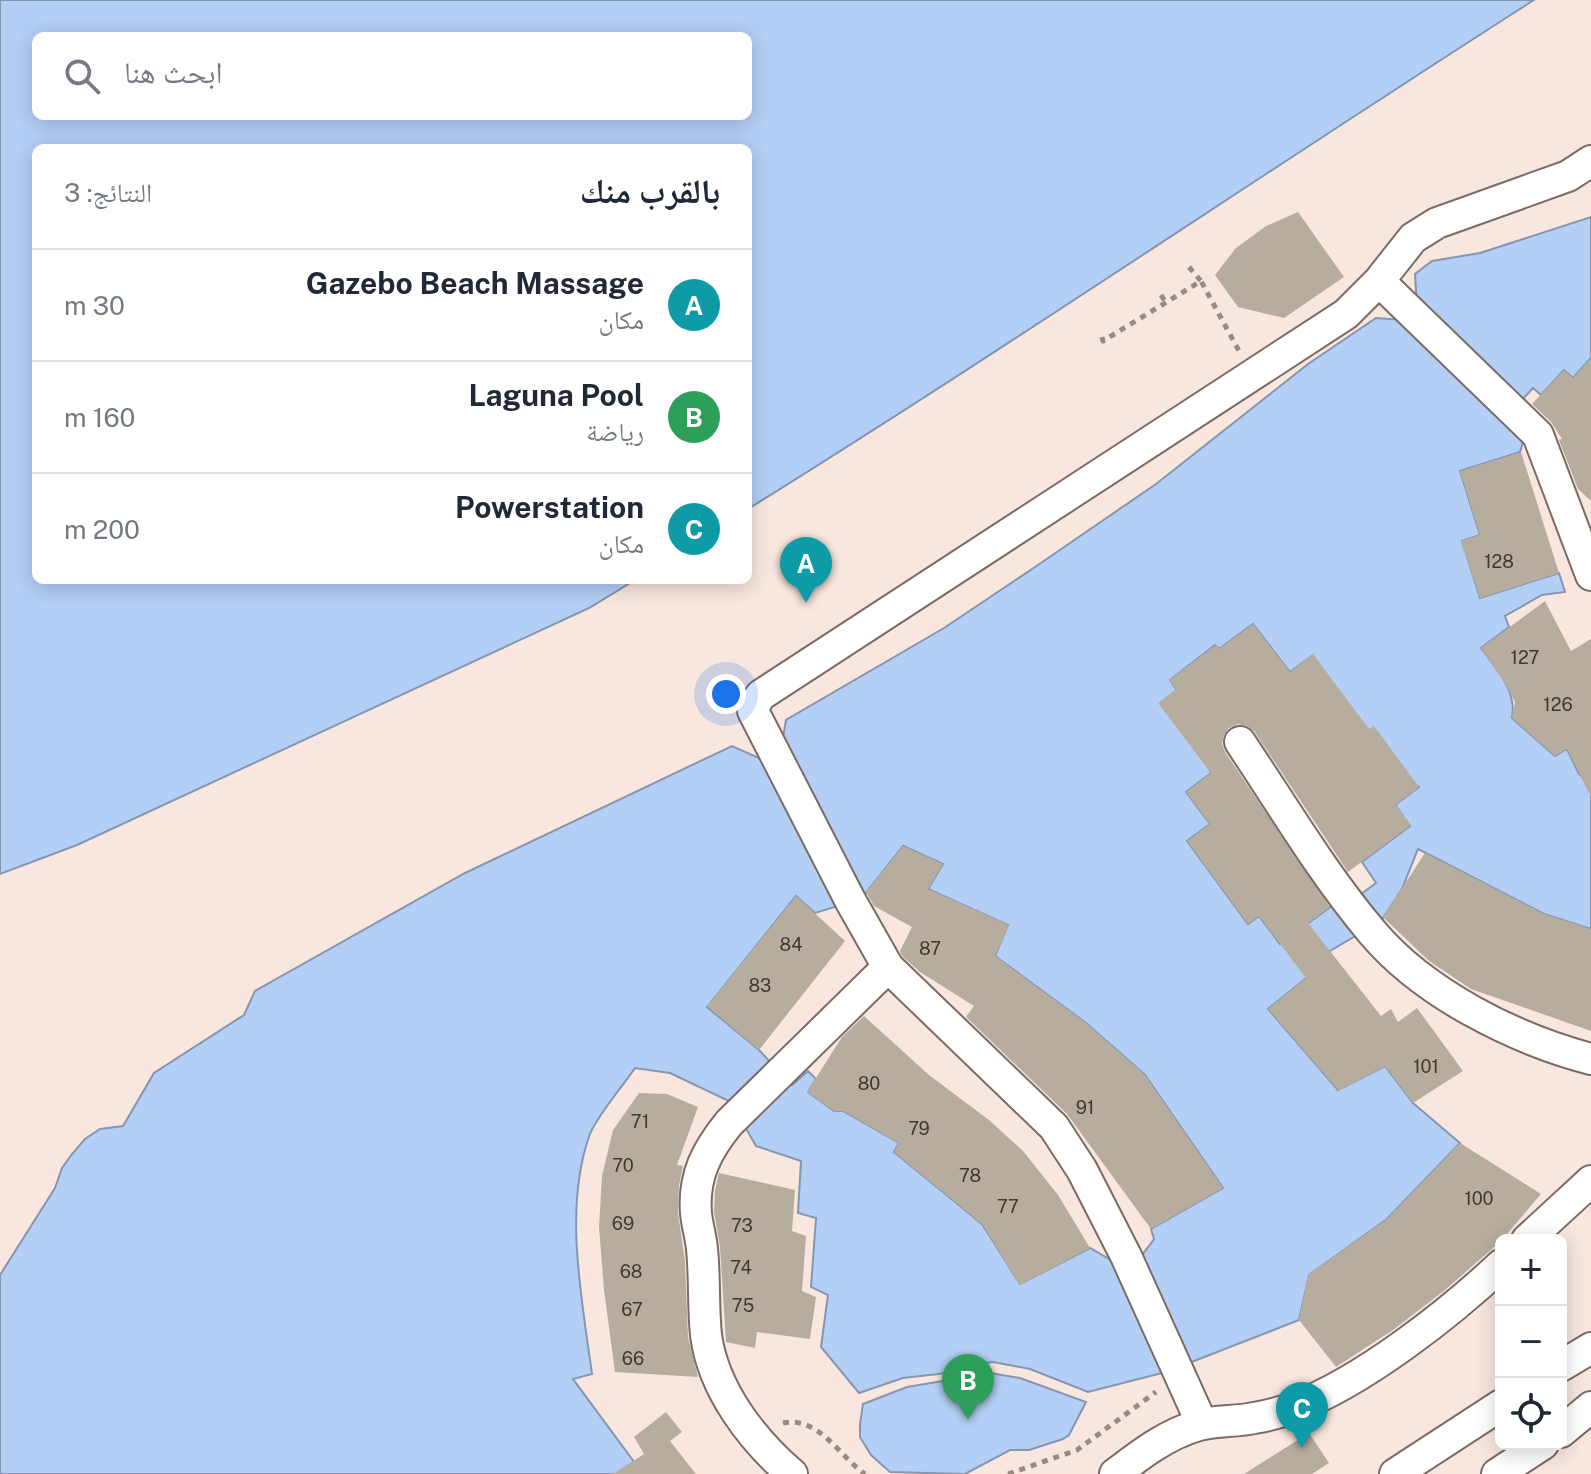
<!DOCTYPE html>
<html lang="ar">
<head>
<meta charset="utf-8">
<style>
	:root { --surface:#fff; --page:#f6f6f7; --text:#1f2937; --muted:#747a83; --line:#e0e1e3; --accent:#b45309 }
	body { margin:0; font-family:"Public Sans","Noto Naskh Arabic",sans-serif; background:var(--page); color:var(--text); direction:rtl }
	.controls { position:absolute; right:24px; bottom:24px; display:grid; overflow:hidden; border-radius:12px; box-shadow:0 4px 20px #0003 }
	.controls button { width:72px; height:72px; display:grid; place-items:center; padding:0; border:0; border-bottom:2px solid var(--line); background:var(--surface); color:var(--text); font:40px sans-serif }
	.you { position:absolute; left:726px; top:694px; width:28px; height:28px; margin:-20px; border:6px solid #fff; border-radius:50%; background:#1a73e8; box-shadow:0 0 0 12px #1a73e833 }
	.badge { display:grid; place-items:center; width:52px; height:52px; border-radius:50%; background:var(--accent); color:#fff; font-size:26px; font-weight:700 }
	.pin { position:absolute; translate:-50% -66px; filter:drop-shadow(0 2px 4px #0008) }
	.pin::after { content:''; position:absolute; top:42px; width:28px; height:24px; background:inherit; clip-path:polygon(0 0,100% 0,50% 100%) }
	.list { margin:0; padding:0; list-style:none }
	h2 { display:flex; justify-content:space-between; align-items:center; height:104px; margin:0; padding:0 32px; font-size:34px }
	h2 small { font-size:26px; font-weight:400; color:var(--muted) }
	.list li { display:grid; grid-template-columns:52px 1fr auto; gap:24px; align-items:center; box-sizing:border-box; height:112px; padding:0 32px; border-top:2px solid var(--line) }
	.list b { display:block; font-size:30px; white-space:nowrap }
	.list p { margin:0; font-size:26px; white-space:nowrap; color:var(--muted) }
	.list em { font-size:26px; font-style:normal; color:var(--muted) }
	.icon { flex:none; width:44px; height:44px; fill:none; stroke:currentColor; stroke-width:2; stroke-linecap:round; stroke-linejoin:round }
	.map { position:relative; flex:none; width:1591px; height:1474px; overflow:hidden; direction:ltr }
	.search { position:absolute; background:var(--surface); box-shadow:0 4px 20px #0003; left:32px; top:32px; width:720px; height:88px; display:flex; align-items:center; gap:20px; box-sizing:border-box; padding:0 28px; border-radius:12px; color:var(--muted); font-size:30px }
	.panel { position:absolute; background:var(--surface); box-shadow:0 4px 20px #0003; left:32px; top:144px; width:720px; height:440px; border-radius:12px; direction:rtl }
	.map>svg:first-child { display:block }
	.water { fill:#b4cff5; stroke:#8596b0; stroke-width:2; fill-rule:evenodd }
	.building { fill:#b7ad9f }
	.lines { fill:none; stroke-linecap:round; stroke-linejoin:round }
	.minor-casing { stroke:#7b6b64; stroke-width:34 }
	.path { stroke:#988b85; stroke-width:5; stroke-dasharray:6 6; stroke-linecap:butt }
	.minor { stroke:#fff; stroke-width:30 }
	.labels { text-anchor:middle; dominant-baseline:central; stroke-width:6; stroke-linejoin:round; paint-order:stroke }
	.number-label { font-size:18px; fill:#403933 }
</style>
</head>
<body>
<div class="map">
<svg width="1591" height="1474" viewBox="0 0 1591 1474">
	<rect width="100%" height="100%" fill="#f9e7df"/>
	<path class="water" d="M0 0H1534C1271 168 1013 344 748 509V148H36V580H635L589 608 77 845 0 874ZM36 36H748V116H36Z
		M1591 217V358L1573 378 1564 370 1541 395 1533 388 1521 401 1532 412 1520 452 1460 471 1480 535 1462 541 1480 598 1559 573 1565 592 1542 595 1505 616 1509 627 1481 648C1497 670 1517 690 1512 718L1555 756 1567 749 1579 774 1591 783V929L1544 914 1418 849 1402 889 1381 921 1330 951 1310 975 1268 1009 1338 1090 1385 1066 1413 1103 1460 1143 1387 1219 1309 1275 1299 1320 1166 1372 1088 1392 1030 1369 993 1362 969 1365 947 1373 903 1378 859 1393 821 1347 828 1295 811 1287 816 1218 798 1213 801 1161 756 1146 731 1102 670 1073 635 1068C623 1086 597 1116 590 1134 563 1207 582 1300 592 1374L573 1379 643 1474H0V1275L55 1188 62 1168 72 1154 85 1139 100 1129 123 1126 154 1073 244 1015 255 991 465 873 732 746 761 759 781 749 786 720 944 628 1035 567 1156 484 1308 364 1376 318 1403 320 1417 307 1415 274 1432 261 1480 253ZM1253 624 1290 672 1313 655 1356 739 1419 787 1395 805 1410 826 1362 862 1376 883 1342 908 1337 902 1280 944 1259 916 1248 924 1187 841 1210 824 1186 792 1211 773 1176 689 1170 680 1215 645 1219 649ZM903 846 943 864 928 889 1008 925 995 956 1086 1023 1145 1075 1223 1188 1151 1229 1154 1239 1142 1255 1125 1268 1090 1248 1020 1284 982 1224 894 1152 899 1143 843 1111H834L808 1092 816 1079 808 1071 792 1085 759 1050 707 1007 796 896 815 913 861 899Z
		M990 1373 1020 1378 1086 1402 1069 1435 1063 1439 1029 1450H1010L965 1474 890 1472 871 1455 860 1437V1424L863 1404 907 1387Z"/>
	<path class="building" d="M1298 212 1344 277 1284 318 1238 307 1215 275 1236 248 1266 226Z
		M1591 358V501L1578 489 1559 440 1562 439 1551 422 1532 404 1564 370 1573 378Z
		M1521 452 1559 573 1480 598 1461 541 1480 535 1460 471Z
		M1545 601 1571 651 1591 639V797L1567 749 1555 756 1512 718 1515 702 1507 686 1481 648Z
		M1253 624 1290 672 1313 654 1369 729 1374 726 1419 787 1395 805 1411 825 1348 872 1254 731 1247 726 1238 724 1229 728 1224 735 1222 744 1225 752 1330 907 1308 923 1381 1016 1391 1009 1398 1022 1417 1008 1463 1071 1413 1103 1385 1066 1339 1091 1268 1009 1306 978 1259 916 1248 924 1187 841 1210 824 1186 792 1211 773 1158 703 1176 689 1169 680 1216 645 1219 649Z
		M903 846 943 864 928 889 1009 925 995 956 1086 1023 1145 1075 1223 1188 1151 1229 1067 1114 966 1017 974 1006 920 972 902 956 900 951 912 927 874 906 866 892Z
		M1425 853 1544 914 1591 929V1031L1471 989 1429 961 1386 920 1383 917Z
		M796 896 845 941 759 1050 707 1006Z
		M864 1016 929 1075 989 1120 1023 1151 1058 1195 1090 1248 1020 1285 982 1224 894 1152 899 1143 843 1111H834L807 1092 842 1037Z
		M639 1093 667 1094 698 1107 677 1165 683 1166 679 1185 678 1213 685 1261 688 1337 698 1377 615 1372 604 1290 599 1227 602 1176 613 1130Z
		M1460 1143 1541 1194 1501 1241 1445 1290 1393 1330 1336 1367 1299 1320 1308 1275 1387 1219Z
		M719 1173 795 1190 792 1231 806 1236 802 1291 816 1297 810 1339 757 1332 755 1348 726 1342 720 1247 714 1212 715 1190Z
		M666 1412 682 1432 670 1441 696 1474H613L644 1454 634 1437Z
		M1309 1433 1329 1463 1312 1474H1244Z"/>
	<g class="lines">
		<defs>
			<path id="minor" d="M1379 281 1538 435 1591 575
				M1240 742C1283 806 1323 874 1372 932 1424 994 1515 1039 1591 1059
				M1527 1240 1591 1181
				M1561 1366 1591 1348
				M1202 1424 1126 1256 1082 1170 1054 1127 888 967 850 900 753 711 756 702 761 695 1346 314 1379 281 1413 238 1437 223 1568 176 1591 161
				M1561 1432 1591 1407
				M792 1474C752 1440 713 1389 706 1335 703 1307 705 1278 702 1249 701 1237 697 1225 696 1213 693 1176 707 1150 729 1123L888 967
				M1115 1474C1141 1454 1167 1434 1199 1425 1216 1420 1236 1422 1254 1418 1267 1416 1282 1412 1295 1407 1362 1382 1449 1314 1501 1265
				M1395 1474 1501 1405
				M1497 1474 1543 1444"/>
		</defs>
		<use href="#minor" class="minor-casing"/>
		<path class="path" d="M1189 267 1201 281
			M1161 295 1166 303
			M1102 337 1103 341 1201 281 1239 351
			M783 1423C819 1416 839 1456 865 1474
			M1008 1474 1077 1450 1156 1392"/>
		<use href="#minor" class="minor"/>
	</g>
	<g class="labels">
		<g class="number-label">
			<text x="1499" y="561">128</text>
			<text x="1525" y="657">127</text>
			<text x="1558" y="704">126</text>
			<text x="791" y="944">84</text>
			<text x="930" y="948">87</text>
			<text x="760" y="985">83</text>
			<text x="1426" y="1066">101</text>
			<text x="869" y="1083">80</text>
			<text x="1085" y="1107">91</text>
			<text x="640" y="1121">71</text>
			<text x="919" y="1128">79</text>
			<text x="623" y="1165">70</text>
			<text x="970" y="1175">78</text>
			<text x="1479" y="1198">100</text>
			<text x="1008" y="1206">77</text>
			<text x="623" y="1223">69</text>
			<text x="742" y="1225">73</text>
			<text x="741" y="1267">74</text>
			<text x="631" y="1271">68</text>
			<text x="743" y="1305">75</text>
			<text x="632" y="1309">67</text>
			<text x="633" y="1358">66</text>
		</g>
	</g>
</svg>
<div class="controls">
<button>+</button>
<button>−</button>
<button><svg class="icon" aria-label="locate" viewBox="0 0 24 24"><circle cx="12" cy="12" r="6"/><path d="M12 2v4M12 18v4M2 12h4M18 12h4"/></svg></button>
</div>
<div class="you"></div>
<div class="pin badge" style="left:806px;top:603px;background:#0f9aa8">A</div>
<div class="pin badge" style="left:968px;top:1420px;background:#2e9e5b">B</div>
<div class="pin badge" style="left:1302px;top:1448px;background:#0f9aa8">C</div>
<div class="search"><svg class="icon" aria-label="search" viewBox="0 0 24 24"><circle cx="10" cy="10" r="6"/><path d="M15 15l6 6"/></svg>ابحث هنا</div>
<section class="panel">
<h2>بالقرب منك<small>النتائج: 3</small></h2>
<ul class="list">
<li><span class="badge" style="background:#0f9aa8">A</span><div><b>Gazebo Beach Massage</b><p>مكان</p></div><em>30 m</em></li>
<li><span class="badge" style="background:#2e9e5b">B</span><div><b>Laguna Pool</b><p>رياضة</p></div><em>160 m</em></li>
<li><span class="badge" style="background:#0f9aa8">C</span><div><b>Powerstation</b><p>مكان</p></div><em>200 m</em></li>
</ul>
</section>
</div>
</body>
</html>
